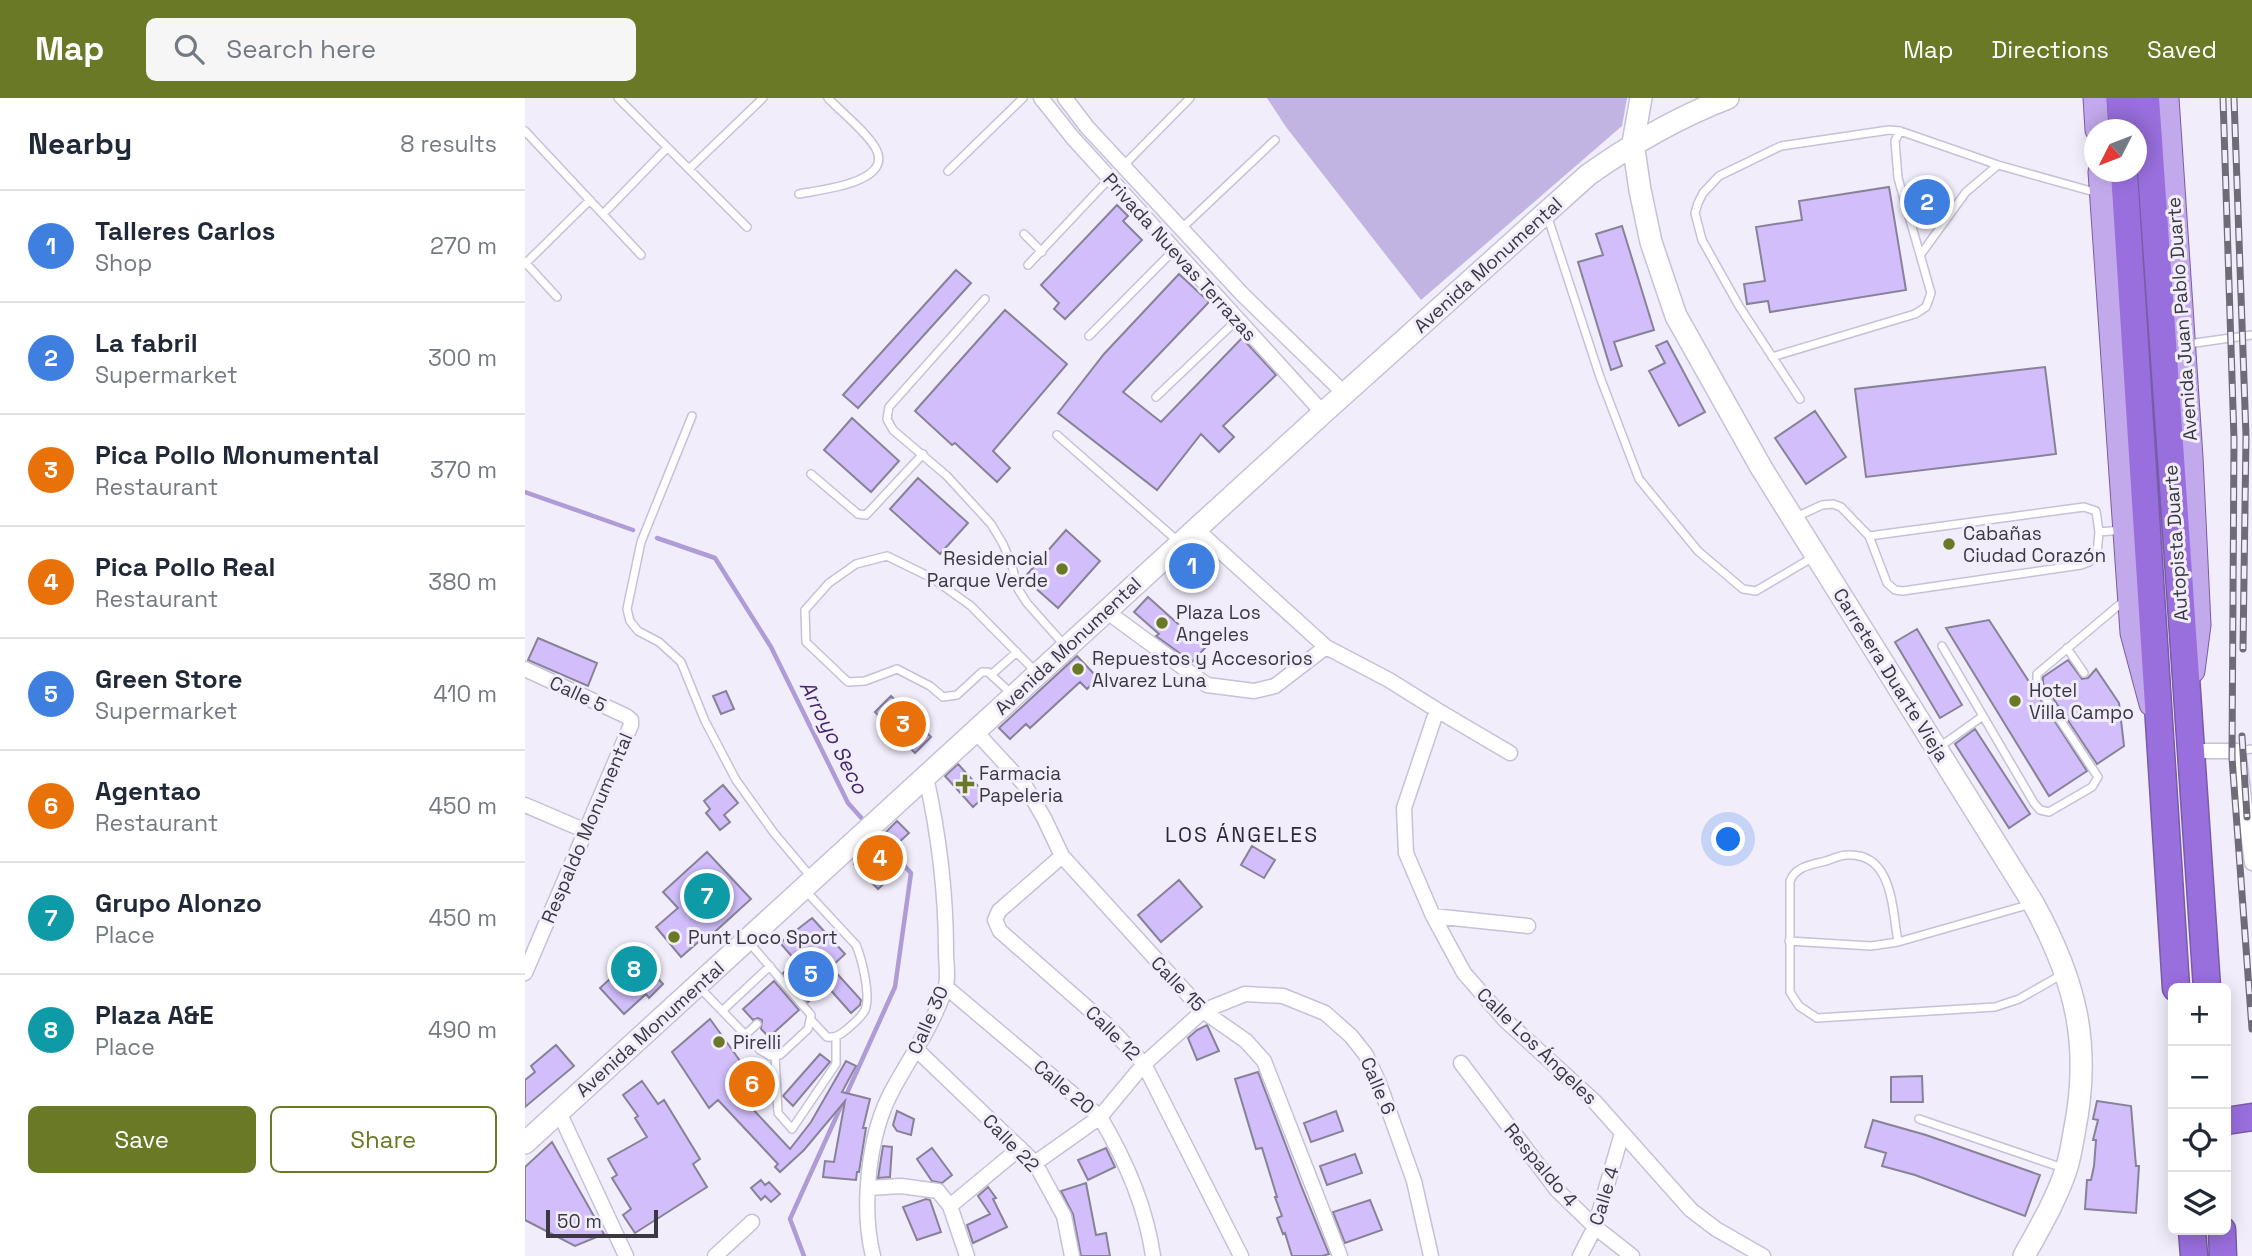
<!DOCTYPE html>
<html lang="en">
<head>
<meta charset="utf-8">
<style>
	:root { --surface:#fff; --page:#f6f6f7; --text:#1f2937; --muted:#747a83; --line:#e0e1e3; --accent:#6a7926 }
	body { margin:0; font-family:"Space Grotesk",sans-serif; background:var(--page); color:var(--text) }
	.controls { position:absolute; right:21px; bottom:21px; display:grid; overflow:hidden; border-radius:10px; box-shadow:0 4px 18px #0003 }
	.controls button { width:63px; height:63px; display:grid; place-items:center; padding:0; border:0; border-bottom:2px solid var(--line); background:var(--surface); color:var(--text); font:35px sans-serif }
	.compass { position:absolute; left:1559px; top:21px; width:63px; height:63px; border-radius:50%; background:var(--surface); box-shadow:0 4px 18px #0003; rotate:228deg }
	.scale { position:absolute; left:21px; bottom:18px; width:112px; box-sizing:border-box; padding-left:7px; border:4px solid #3b3842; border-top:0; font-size:19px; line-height:24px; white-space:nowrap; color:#3b3842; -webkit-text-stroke:5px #f1edfb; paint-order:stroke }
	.you { position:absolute; left:1204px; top:742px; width:24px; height:24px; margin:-18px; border:5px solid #fff; border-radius:50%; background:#1a73e8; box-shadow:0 0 0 10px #1a73e833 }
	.badge { display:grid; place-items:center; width:46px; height:46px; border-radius:50%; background:var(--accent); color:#fff; font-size:23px; font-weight:700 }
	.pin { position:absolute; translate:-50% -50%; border:4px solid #fff; box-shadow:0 2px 7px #0006 }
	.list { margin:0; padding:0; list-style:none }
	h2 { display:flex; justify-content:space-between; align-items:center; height:91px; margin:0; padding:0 28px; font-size:30px }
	h2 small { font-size:23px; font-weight:400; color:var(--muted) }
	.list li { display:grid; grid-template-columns:46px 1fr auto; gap:21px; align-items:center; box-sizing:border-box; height:112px; padding:0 28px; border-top:2px solid var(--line) }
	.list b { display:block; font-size:26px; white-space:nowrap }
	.list p { margin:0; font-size:23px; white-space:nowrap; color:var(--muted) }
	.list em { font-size:23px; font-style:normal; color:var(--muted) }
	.actions { display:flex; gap:14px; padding:21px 28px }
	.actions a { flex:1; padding:16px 0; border:2px solid var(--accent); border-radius:10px; text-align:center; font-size:24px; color:var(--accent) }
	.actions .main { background:var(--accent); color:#fff }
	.icon { flex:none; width:38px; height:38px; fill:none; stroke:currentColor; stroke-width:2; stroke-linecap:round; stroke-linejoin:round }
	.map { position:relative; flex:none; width:1727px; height:1158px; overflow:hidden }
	header { display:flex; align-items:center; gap:42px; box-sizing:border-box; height:98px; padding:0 35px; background:var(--accent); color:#fff }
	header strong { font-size:33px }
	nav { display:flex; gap:38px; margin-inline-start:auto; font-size:24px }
	.search { width:490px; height:63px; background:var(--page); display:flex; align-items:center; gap:18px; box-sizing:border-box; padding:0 24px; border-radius:10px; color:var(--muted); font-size:26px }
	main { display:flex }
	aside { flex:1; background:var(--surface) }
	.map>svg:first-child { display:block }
	.green { fill:#c2b4e2 }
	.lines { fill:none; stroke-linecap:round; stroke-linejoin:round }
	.stream { stroke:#af9cd7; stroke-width:4.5 }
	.building { fill:#d1befb; stroke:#888298; stroke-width:2 }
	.lane-casing { stroke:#c7c0d8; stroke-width:10 }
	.street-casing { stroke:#c7c0d8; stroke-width:17 }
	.secondary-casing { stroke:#c7c0d8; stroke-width:24 }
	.primary-casing { stroke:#785ca7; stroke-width:25 }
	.highway-casing { stroke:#785ca7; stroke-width:29 }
	.lane { stroke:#fff; stroke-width:7 }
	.street { stroke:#fff; stroke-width:14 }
	.secondary { stroke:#fff; stroke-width:21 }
	.primary { stroke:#c2a9eb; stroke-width:23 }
	.highway { stroke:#996fde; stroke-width:26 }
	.rail-casing { stroke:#6f6b77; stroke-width:7 }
	.rail { stroke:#f1edfb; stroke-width:4.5; stroke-dasharray:13; stroke-linecap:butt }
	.poi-dot { fill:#6a7926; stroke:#f1edfb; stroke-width:2.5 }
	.labels { text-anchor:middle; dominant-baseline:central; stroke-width:6; stroke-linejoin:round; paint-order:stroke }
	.street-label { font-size:19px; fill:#3b3842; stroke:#f1edfb }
	.poi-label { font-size:19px; fill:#3b3842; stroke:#f1edfb; text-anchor:start }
	.water-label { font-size:21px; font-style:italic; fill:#43266c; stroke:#f1edfb }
	.neighbourhood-label { font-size:21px; letter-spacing:2px; fill:#2e283a; stroke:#f1edfb }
</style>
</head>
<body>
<header>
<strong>Map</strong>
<div class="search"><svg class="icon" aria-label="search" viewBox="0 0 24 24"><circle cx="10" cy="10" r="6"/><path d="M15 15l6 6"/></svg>Search here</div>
<nav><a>Map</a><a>Directions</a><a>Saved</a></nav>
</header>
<main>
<aside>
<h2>Nearby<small>8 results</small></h2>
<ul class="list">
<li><span class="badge" style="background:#3f7fe0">1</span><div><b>Talleres Carlos</b><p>Shop</p></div><em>270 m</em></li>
<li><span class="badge" style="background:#3f7fe0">2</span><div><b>La fabril</b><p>Supermarket</p></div><em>300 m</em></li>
<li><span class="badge" style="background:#e8710a">3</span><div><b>Pica Pollo Monumental</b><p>Restaurant</p></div><em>370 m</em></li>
<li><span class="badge" style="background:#e8710a">4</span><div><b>Pica Pollo Real</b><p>Restaurant</p></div><em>380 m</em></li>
<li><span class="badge" style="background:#3f7fe0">5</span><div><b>Green Store</b><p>Supermarket</p></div><em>410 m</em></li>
<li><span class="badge" style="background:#e8710a">6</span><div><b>Agentao</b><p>Restaurant</p></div><em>450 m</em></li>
<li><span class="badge" style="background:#0f9aa8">7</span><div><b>Grupo Alonzo</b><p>Place</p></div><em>450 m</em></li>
<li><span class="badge" style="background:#0f9aa8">8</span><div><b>Plaza A&amp;E</b><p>Place</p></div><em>490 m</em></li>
</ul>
<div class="actions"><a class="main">Save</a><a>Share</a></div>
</aside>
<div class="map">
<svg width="1727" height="1158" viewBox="0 0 1727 1158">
	<rect width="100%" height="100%" fill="#f1edfb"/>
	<path class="green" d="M742 0H1102L1097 28 896 202 761 29Z"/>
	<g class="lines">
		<path class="stream" d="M0 394 108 432
			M132 440 190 460 246 549 323 705 341 725
			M279 1158 265 1121 370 889 386 775 363 750"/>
	</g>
	<path class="building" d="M1364 89 1381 192 1245 214 1243 203 1222 206 1219 186 1240 183 1231 129 1277 122 1274 103Z
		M592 107 603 118 598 123 617 142 540 221 529 211 534 205 516 187Z
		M1097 128 1129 232 1089 244 1097 268 1086 272 1053 164 1078 157 1071 136Z
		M431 172 446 185 333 310 318 297Z
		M654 176 684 204 598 294 636 324 717 240 751 277 698 328 709 339 694 354 676 336 632 392 533 315 579 256Z
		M480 212 542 266 468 353 485 370 472 384 430 345 427 347 390 313Z
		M1142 243 1180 314 1154 328 1124 273 1140 265 1131 248Z
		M1520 269 1531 356 1341 379 1330 291Z
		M1290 313 1321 359 1281 386 1250 340Z
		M327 320 374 363 346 394 299 352Z
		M393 380 443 425 415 456 365 411Z
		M541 432 575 463 533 510 499 480Z
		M669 451 689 465 670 489 647 471Z
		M623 499 680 550 667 564 631 538 634 536 609 514Z
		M1464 522 1562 673 1524 698 1421 530Z
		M1392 531 1437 607 1415 620 1370 544Z
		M13 540 72 565 63 588 3 562Z
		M552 558 573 580 562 591 555 584 505 630 501 626 485 641 474 630Z
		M1543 562 1557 581 1563 580 1571 571 1594 605 1599 648 1572 666 1518 585V579Z
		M201 593 209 611 196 616 188 598Z
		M366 598 406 639 390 655 350 614Z
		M1450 631 1505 716 1484 730 1430 646Z
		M433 666 461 697 448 709 420 678Z
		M198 687 213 705 199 717 205 724 195 732 181 715 185 711 179 703Z
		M372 723 384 735 357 760 378 757 358 775 364 781 353 791 329 766Z
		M727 748 750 762 739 780 716 767Z
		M182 754 226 801 182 841 179 839 156 859 131 829 153 810 138 794Z
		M654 782 677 809 636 844 613 817Z
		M287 820 320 856 306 869 336 902 335 907 326 915 302 888 283 904 258 875 271 863 255 845Z
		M111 857 138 886 124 900 121 896 99 916 75 890Z
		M249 883 274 912 244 939 236 931 237 922 233 920 228 922 218 911Z
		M185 921 238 995 223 1006 265 1051 286 1024 321 963 331 968 317 994 345 1001 338 1030H341L334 1074H332L331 1082 298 1079 300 1063 309 1064 320 1003 279 1052 255 1074 250 1069 253 1066 193 1002 184 1010 147 954Z
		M682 927 694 953 672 962 663 940 672 932Z
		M31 947 49 968 0 1009V982L10 974 6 968Z
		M295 956 305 964 268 1008 258 998Z
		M733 974 777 1090 804 1156 797 1158H767L760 1135 758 1136 752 1120 757 1118 750 1099H752L737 1050 731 1051 710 981Z
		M1397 978 1398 1004H1366V979Z
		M117 983 133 1006 139 1002 175 1061 168 1066 182 1089 110 1135 98 1117 106 1111 87 1080 92 1077 83 1061 122 1039 110 1020 113 1018 98 997Z
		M1572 1003 1606 1008 1611 1068H1614L1611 1115 1560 1111 1562 1082H1566L1569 1068 1571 1042H1568L1573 1022 1568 1021Z
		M372 1013 389 1021 386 1037 372 1033 368 1027Z
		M811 1013 818 1033 786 1044 779 1025Z
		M1348 1022 1401 1037 1515 1077 1500 1118 1390 1077 1357 1068 1361 1055 1340 1049Z
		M27 1044 79 1136 50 1148 0 1122V1069Z
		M358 1048 367 1049 365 1079 353 1080Z
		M407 1050 427 1077 417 1085 407 1083 392 1061Z
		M581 1050 590 1069 563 1082 553 1062Z
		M830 1056 837 1075 802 1087 795 1068Z
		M236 1082 240 1087 244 1084 255 1096 246 1104 240 1098 236 1102 226 1090Z
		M561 1085 571 1137 581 1135 585 1158H556L548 1116 536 1093Z
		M463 1089 471 1100 468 1101 482 1129 448 1145 442 1127 465 1116 453 1098Z
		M401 1101 405 1102 416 1134 392 1142 378 1109Z
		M845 1102 857 1132 820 1145 808 1114Z"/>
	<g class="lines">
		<defs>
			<path id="lane" d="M93 0 222 129
				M0 33 116 157
				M598 68 665 0
				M164 71 238 0
				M423 73 498 0
				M274 96C293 92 369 85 351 51 342 34 317 15 303 0
				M78 116 142 50
				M1022 117 1075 279 1114 381 1173 453 1218 491 1231 493 1290 458
				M657 130 750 42
				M499 136 517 154
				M1396 156 1441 94 1473 67
				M0 164 32 199
				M1 165 65 102
				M503 167 584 81
				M460 201 364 309 362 321 368 332 422 378 466 426 478 446 487 468 493 491 502 505 541 549
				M564 238 649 152
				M1663 246 1727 237
				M1247 259 1390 216 1401 209 1406 195 1373 80 1370 43 1375 33
				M631 299 713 221
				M1275 301 1214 208 1177 142 1170 115 1173 105 1178 95 1194 78 1256 48 1364 32 1375 33 1473 67 1573 95
				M167 318 116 444 102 511 105 523 113 533 134 544 156 564 180 623 211 682 249 735 286 779
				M532 337 655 445
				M286 376 333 416 341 417 398 356
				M1271 419 1297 407 1308 406 1316 409 1344 438 1362 485 1370 492 1378 493 1556 467 1564 464 1572 456 1574 434 1571 413 1559 409 1344 438
				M1574 434 1598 432
				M1417 548 1509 705 1515 712 1524 714 1567 689 1573 679 1512 587V576L1600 502
				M1542 550 1559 575
				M467 576 492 554
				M488 597 463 574H457L432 597 418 599 405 588 372 571 340 583 323 584 281 544 280 512 304 485 331 466 362 458 407 480 446 508 511 574
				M1413 650 1458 618
				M1713 653 1727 651
				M279 791 331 847C337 861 346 898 340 912 336 920 328 926 321 932 315 937 310 940 302 939L286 922
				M1264 843 1346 848 1373 844 1506 806
				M1373 844C1367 811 1368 754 1322 757 1315 757 1307 761 1301 763 1286 767 1271 768 1265 783V894L1274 908 1292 920 1470 909 1494 901 1538 876
				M173 888 235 952 245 958 255 957 283 931 286 917 223 843
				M197 913 245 868
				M220 937 232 926
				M250 958 253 1015 267 1031 311 966V939
				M1394 1021 1538 1070"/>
			<path id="street" d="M516 0 548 40 798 315
				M540 0 562 29 718 197 820 296
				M671 431 801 549 864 582 912 612 879 710 881 755 908 818 939 875 980 922 1069 1003 1166 1112 1191 1131 1238 1158
				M581 513 682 587 729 593 750 588 801 549
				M0 571 101 618 106 622V627L0 875
				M912 612 985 655
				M451 634 499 686 519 720 537 758 678 913 721 943 739 963 815 1158
				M1668 653H1713L1727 765
				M0 707 61 733
				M537 758 474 813 470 822 475 833 582 927 619 966 716 1158
				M908 818 1003 828
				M421 889 575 1019C600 1061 621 1109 628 1158
				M392 952 510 1065 539 1118 547 1158
				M936 965 1032 1092 1070 1129 1107 1158
				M34 1014 101 1158
				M510 1065 575 1019 619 966 678 913 720 896 758 898 800 915 826 938 841 957 854 985 889 1083 906 1158
				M344 1090 376 1088 413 1093 425 1108 442 1158
				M425 1108 495 1050
				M190 1158 227 1124
				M348 1158C336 1109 343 1036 368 991 386 958 408 927 420 891 424 881 421 866 421 854 421 794 414 737 401 679
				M1055 1158 1070 1129 1097 1035"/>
			<path id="secondary" d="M1116 0 1108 45 1115 92 1126 144 1151 218 1237 371 1508 805C1551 883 1567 947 1549 1035 1547 1047 1545 1060 1541 1072 1531 1102 1514 1131 1499 1158
				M0 1045 798 315 1063 77C1108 45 1151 20 1203 0"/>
			<path id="primary" d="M1570 0 1572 32
				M1642 0 1666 359 1674 527 1668 573
				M1575 74 1607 535 1626 606"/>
			<path id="highway" d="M1595 0 1597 32
				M1621 0C1641 297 1663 593 1682 890
				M1599 74 1651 890
				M1701 1023 1727 1019
				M1667 1132 1669 1158
				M1697 1132 1698 1158"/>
		</defs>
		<use href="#lane" class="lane-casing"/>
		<use href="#street" class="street-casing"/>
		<use href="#secondary" class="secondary-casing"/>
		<use href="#primary" class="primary-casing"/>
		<use href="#highway" class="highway-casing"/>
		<use href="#lane" class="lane"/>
		<use href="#street" class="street"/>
		<use href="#secondary" class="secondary"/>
		<use href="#primary" class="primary"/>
		<use href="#highway" class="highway"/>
		<defs>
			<path id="rail" d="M1698 0 1709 341 1707 660 1727 931
				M1709 0 1721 338 1718 551
				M1717 638 1722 719"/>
		</defs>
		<use href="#rail" class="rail-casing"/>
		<use href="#rail" class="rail"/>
	</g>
	<g class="poi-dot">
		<circle cx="1424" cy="446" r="7"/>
		<circle cx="537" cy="471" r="7"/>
		<circle cx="637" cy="525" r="7"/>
		<circle cx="553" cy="571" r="7"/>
		<circle cx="1490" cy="603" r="7"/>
		<path d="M436.5 675.5h7v7h7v7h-7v7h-7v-7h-7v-7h7z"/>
		<circle cx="149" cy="839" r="7"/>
		<circle cx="194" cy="944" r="7"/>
	</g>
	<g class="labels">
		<g class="street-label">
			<text transform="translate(655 159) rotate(48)">Privada Nuevas Terrazas</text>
			<text transform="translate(963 167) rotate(-42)">Avenida Monumental</text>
			<text transform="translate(1657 221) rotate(-94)">Avenida Juan Pablo Duarte</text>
			<text transform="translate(1651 445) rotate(-94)">Autopista Duarte</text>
			<text transform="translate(543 548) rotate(-43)">Avenida Monumental</text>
			<text transform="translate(1366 577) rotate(58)">Carretera Duarte Vieja</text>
			<text transform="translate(53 596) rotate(25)">Calle 5</text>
			<text transform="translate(62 730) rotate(-67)">Respaldo Monumental</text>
			<text transform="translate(653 886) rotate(46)">Calle 15</text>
			<text transform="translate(403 922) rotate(-66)">Calle 30</text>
			<text transform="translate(125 931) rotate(-42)">Avenida Monumental</text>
			<text transform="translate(588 935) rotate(45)">Calle 12</text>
			<text transform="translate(1012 948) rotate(44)">Calle Los Ángeles</text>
			<text transform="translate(853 988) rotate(67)">Calle 6</text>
			<text transform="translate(539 989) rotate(40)">Calle 20</text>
			<text transform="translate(486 1045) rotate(46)">Calle 22</text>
			<text transform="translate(1016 1067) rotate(50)">Respaldo 4</text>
			<text transform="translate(1079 1098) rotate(-73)">Calle 4</text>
		</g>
		<g class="poi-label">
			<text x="1438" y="435">Cabañas<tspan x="1438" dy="22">Ciudad Corazón</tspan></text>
			<text x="523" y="460" text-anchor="end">Residencial<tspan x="523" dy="22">Parque Verde</tspan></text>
			<text x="651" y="514">Plaza Los<tspan x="651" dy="22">Angeles</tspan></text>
			<text x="567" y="560">Repuestos y Accesorios<tspan x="567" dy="22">Alvarez Luna</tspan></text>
			<text x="1504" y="592">Hotel<tspan x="1504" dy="22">Villa Campo</tspan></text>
			<text x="454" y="675">Farmacia<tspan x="454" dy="22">Papeleria</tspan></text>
			<text x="163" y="839">Punt Loco Sport</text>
			<text x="208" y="944">Pirelli</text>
		</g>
		<g class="water-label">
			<text transform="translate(309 639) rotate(63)">Arroyo Seco</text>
		</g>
		<g class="neighbourhood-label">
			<text x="717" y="736">LOS ÁNGELES</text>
		</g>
	</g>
</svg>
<div class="controls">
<button>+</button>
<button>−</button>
<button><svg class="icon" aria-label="locate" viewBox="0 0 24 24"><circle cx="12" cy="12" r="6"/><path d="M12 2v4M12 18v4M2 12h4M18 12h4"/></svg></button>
<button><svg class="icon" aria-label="layers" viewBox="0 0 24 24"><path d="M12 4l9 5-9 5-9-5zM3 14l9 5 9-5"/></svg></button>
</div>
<svg class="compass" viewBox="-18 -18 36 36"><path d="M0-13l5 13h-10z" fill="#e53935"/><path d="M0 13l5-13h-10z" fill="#747a83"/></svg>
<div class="scale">50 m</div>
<div class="you"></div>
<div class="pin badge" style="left:667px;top:468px;background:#3f7fe0">1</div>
<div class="pin badge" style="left:1402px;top:104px;background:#3f7fe0">2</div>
<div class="pin badge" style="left:378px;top:626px;background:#e8710a">3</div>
<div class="pin badge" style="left:355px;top:760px;background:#e8710a">4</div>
<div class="pin badge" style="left:286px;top:876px;background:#3f7fe0">5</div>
<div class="pin badge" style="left:227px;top:986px;background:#e8710a">6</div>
<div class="pin badge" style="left:182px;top:798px;background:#0f9aa8">7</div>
<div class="pin badge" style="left:109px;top:871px;background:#0f9aa8">8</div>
</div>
</main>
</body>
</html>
